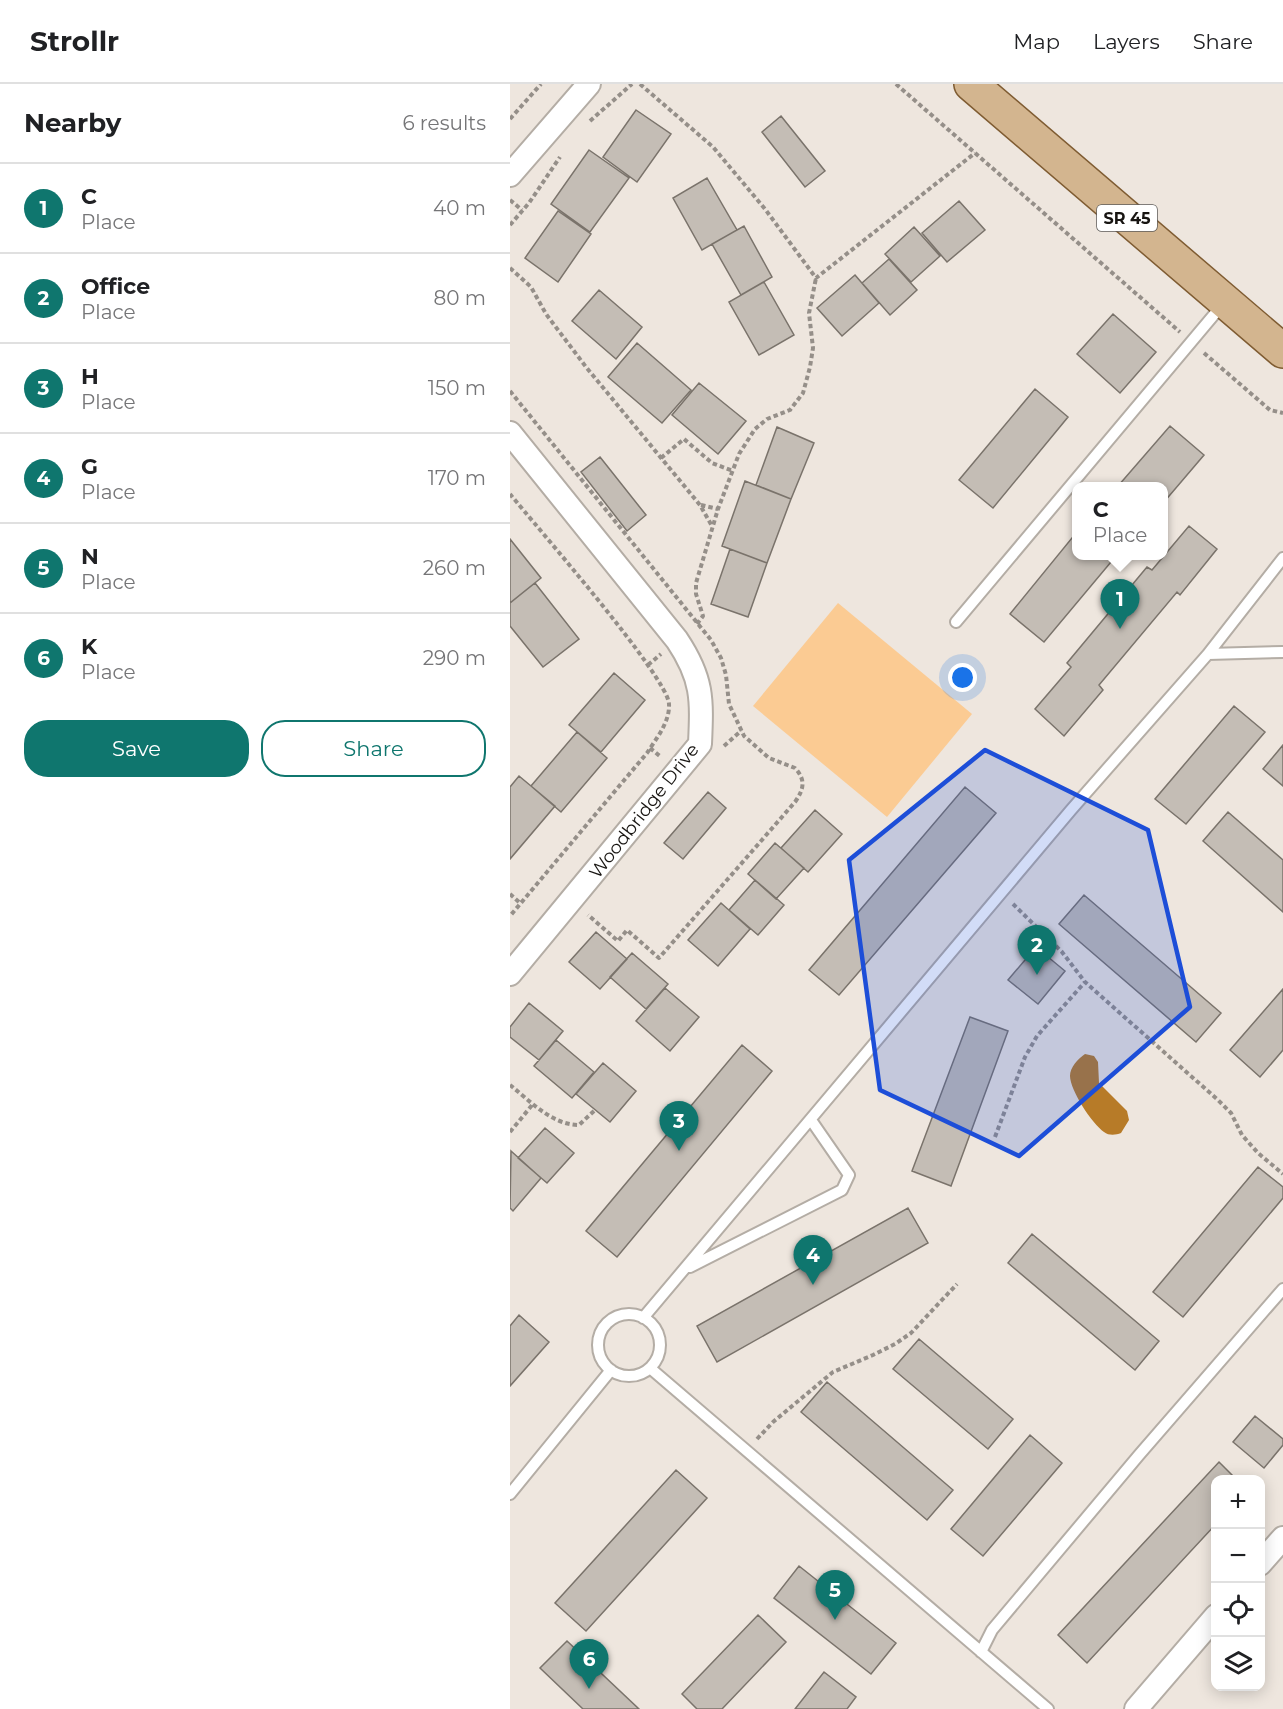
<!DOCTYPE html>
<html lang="en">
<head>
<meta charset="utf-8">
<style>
	:root { --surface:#fff; --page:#f2f2f2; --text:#202124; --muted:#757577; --line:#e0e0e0; --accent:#0f766e }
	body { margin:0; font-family:Montserrat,sans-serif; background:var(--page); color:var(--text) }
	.controls { position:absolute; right:18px; bottom:18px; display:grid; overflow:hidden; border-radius:12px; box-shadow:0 3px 15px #0003 }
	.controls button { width:54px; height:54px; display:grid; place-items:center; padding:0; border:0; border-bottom:2px solid var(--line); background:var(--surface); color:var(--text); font:30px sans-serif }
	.you { position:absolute; left:453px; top:594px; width:21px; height:21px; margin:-15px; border:4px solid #fff; border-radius:50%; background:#1a73e8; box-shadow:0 0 0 9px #1a73e833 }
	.badge { display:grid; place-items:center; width:39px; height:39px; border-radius:50%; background:var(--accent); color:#fff; font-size:20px; font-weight:700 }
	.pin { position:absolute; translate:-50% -50px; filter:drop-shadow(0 2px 3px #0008) }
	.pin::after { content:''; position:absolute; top:32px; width:21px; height:18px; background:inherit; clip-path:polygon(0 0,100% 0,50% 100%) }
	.popup { position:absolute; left:562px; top:398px; width:96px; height:78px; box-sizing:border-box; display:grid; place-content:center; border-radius:12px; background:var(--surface); filter:drop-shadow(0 2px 4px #0005); font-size:20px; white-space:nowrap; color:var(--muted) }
	.popup b { font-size:22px; color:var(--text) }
	.popup::after { content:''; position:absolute; left:50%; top:100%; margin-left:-12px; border:12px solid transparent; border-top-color:var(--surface) }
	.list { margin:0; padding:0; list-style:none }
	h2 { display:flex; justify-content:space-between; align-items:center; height:78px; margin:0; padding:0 24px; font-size:26px }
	h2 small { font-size:20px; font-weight:400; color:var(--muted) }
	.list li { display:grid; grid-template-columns:39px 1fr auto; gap:18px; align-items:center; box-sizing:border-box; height:90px; padding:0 24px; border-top:2px solid var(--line) }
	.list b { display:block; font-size:22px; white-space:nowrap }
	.list p { margin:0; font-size:20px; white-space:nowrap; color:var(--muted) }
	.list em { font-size:20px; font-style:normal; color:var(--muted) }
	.actions { display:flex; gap:12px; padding:18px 24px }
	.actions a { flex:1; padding:14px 0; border:2px solid var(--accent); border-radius:24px; text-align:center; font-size:21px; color:var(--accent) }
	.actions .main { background:var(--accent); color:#fff }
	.icon { flex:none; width:33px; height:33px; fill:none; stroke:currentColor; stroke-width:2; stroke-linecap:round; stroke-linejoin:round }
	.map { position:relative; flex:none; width:773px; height:1625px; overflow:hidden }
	header { display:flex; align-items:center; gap:36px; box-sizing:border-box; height:84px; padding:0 30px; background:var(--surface); border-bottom:2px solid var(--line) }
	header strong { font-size:28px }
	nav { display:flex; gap:33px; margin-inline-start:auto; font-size:21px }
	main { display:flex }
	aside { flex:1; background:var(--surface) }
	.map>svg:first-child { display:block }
	.green { fill:#fbcb93 }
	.water { fill:#b77b28 }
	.building { fill:#c4bdb5; stroke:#7a736b; stroke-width:1.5 }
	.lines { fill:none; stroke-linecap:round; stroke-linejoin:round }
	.service-casing { stroke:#b4ada5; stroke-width:14 }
	.minor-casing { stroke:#b4ada5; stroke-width:26 }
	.primary-casing { stroke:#7f5c32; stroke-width:36 }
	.path { stroke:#958f89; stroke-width:4; stroke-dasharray:4.5 3; stroke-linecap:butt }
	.service { stroke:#fff; stroke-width:10 }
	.minor { stroke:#fff; stroke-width:22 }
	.primary { stroke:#d3b58f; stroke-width:33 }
	.marked { fill:#1d4ed8; fill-opacity:0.2; stroke:#1d4ed8; stroke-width:4.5; stroke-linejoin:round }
	.labels { text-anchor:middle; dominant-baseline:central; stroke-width:4.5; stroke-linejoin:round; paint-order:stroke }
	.shield { fill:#fff; stroke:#5d5b59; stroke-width:1.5 }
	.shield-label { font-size:16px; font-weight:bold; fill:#181512 }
	.street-label { font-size:18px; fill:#181512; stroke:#fff }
</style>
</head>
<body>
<header>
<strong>Strollr</strong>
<nav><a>Map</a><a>Layers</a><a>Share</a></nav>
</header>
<main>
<aside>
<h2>Nearby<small>6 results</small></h2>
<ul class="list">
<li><span class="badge">1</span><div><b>C</b><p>Place</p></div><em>40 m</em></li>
<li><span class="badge">2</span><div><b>Office</b><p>Place</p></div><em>80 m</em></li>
<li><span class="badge">3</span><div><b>H</b><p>Place</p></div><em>150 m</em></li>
<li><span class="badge">4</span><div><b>G</b><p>Place</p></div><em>170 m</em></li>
<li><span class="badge">5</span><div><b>N</b><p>Place</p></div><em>260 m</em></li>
<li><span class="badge">6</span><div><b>K</b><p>Place</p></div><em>290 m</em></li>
</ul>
<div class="actions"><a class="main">Save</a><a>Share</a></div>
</aside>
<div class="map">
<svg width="773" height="1625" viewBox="0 0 773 1625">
	<rect width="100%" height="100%" fill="#eee6de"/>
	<path class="green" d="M328 519 462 630 377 733 243 622Z"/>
	<path class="water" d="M575 970 584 972 588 978 589 999 617 1027 619 1036 611 1049C606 1051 599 1052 594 1048 582 1040 560 1006 560 992 560 983 568 975 575 970Z"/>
	<path class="building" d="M126 26 161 50 127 98 93 73Z
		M271 32 315 87 295 103 252 48Z
		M79 66 119 94 80 148 41 120Z
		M197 94 227 146 192 166 163 114Z
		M449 117 475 146 437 178 412 149Z
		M48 127 81 150 48 198 15 174Z
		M234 142 262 193 231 211 202 160Z
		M404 143 430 172 401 198 375 170Z
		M379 175 407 206 380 231 352 199Z
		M345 191 369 219 332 252 307 224Z
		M254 198 284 251 249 271 219 218Z
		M89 206 132 243 106 275 62 237Z
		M603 230 646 268 610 309 567 270Z
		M127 259 181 306 152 339 98 293Z
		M189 299 236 337 208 370 162 331Z
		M525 305 558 333 483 424 449 396Z
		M660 342 694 371 654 418V402H608Z
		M267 343 304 359 281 415 246 401Z
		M90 373 136 431 117 447 71 388Z
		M235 397 281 415 257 479 212 462Z
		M679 442 707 465 670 511 667 508 589 601 593 606 554 652 525 625 561 583 557 579 637 483 642 486Z
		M566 449V472H606L534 558 500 530Z
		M0 455 31 494 0 519Z
		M220 465 257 479 238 533 201 520Z
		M25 499 69 555 33 583 0 542V519Z
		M104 589 135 616 91 668 59 641Z
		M724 622 755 648 676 740 645 715Z
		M67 648 97 674 51 728 21 702Z
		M773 661V702L753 685Z
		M9 692 45 722 0 775V703Z
		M455 703 486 729 329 911 299 886Z
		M198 708 216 724 173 775 154 759Z
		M305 726 332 750 298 788 271 764Z
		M718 728 773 776V828L693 757Z
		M265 759 294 784 266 815 238 790Z
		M245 796 274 821 248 851 219 826Z
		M574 811 711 929 686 958 549 840Z
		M211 819 240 845 208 882 178 856Z
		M86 848 117 875 90 905 59 878Z
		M526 863 555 887 528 920 498 896Z
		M122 869 158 900 136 925 100 893Z
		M155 904 189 933 160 967 126 937Z
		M773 905V966L750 993 720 966Z
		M19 919 53 947 29 976 0 953V943Z
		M460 933 498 947 441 1102 402 1087Z
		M46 956 84 988 62 1014 24 982Z
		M232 961 262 987 107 1173 76 1147Z
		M93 979 126 1007 100 1038 66 1010Z
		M35 1044 64 1069 37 1099 8 1074Z
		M1 1067 31 1094 3 1127 0 1124Z
		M748 1083 773 1103V1114L673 1233 643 1208Z
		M398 1124 418 1159 207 1278 187 1242Z
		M522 1150 649 1257 625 1286 498 1179Z
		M9 1231 39 1258 0 1302V1242Z
		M409 1255 503 1335 478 1365 383 1285Z
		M317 1298 443 1406 417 1436 291 1328Z
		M745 1332 773 1355V1361L754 1384 723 1358Z
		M520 1351 552 1379 473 1472 441 1445Z
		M709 1378 727 1396H706V1440L577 1579 548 1551Z
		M166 1386 197 1414 76 1547 45 1519Z
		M289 1482 386 1559 361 1590 264 1514Z
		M248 1531 276 1558 212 1625H187L172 1610Z
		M57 1557 129 1625H73L30 1584Z
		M314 1588 346 1613 337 1625H285Z"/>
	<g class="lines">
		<defs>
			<path id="service" d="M446 538 713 220
				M698 570 773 474
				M180 1183 332 1106 339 1091 301 1036
				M88 1261a31 31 0 1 1 62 0a31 31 0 1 1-62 0Z
				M133 1234 561 726 698 570 773 568
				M140 1284 538 1625
				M0 1410 101 1286
				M471 1568 482 1546 629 1371 773 1205"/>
			<path id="minor" d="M0 91 79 0
				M0 349 167 556C193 595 192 615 190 660L0 890
				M750 1480 773 1454
				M626 1625 706 1532"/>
			<path id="primary" d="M461 0 773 267"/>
		</defs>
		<use href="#service" class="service-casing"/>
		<use href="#minor" class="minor-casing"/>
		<use href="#primary" class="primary-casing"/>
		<path class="path" d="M130 0 203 63 255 125 306 194 465 69
			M386 0 670 248
			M0 35 31 0
			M80 37 122 0
			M0 116 12 126
			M0 141 19 119 50 73
			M0 184 21 203 36 230 76 283 190 421 202 442
			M694 269 760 326 773 329
			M0 307 201 556 211 574 216 591 219 620 234 652 259 674 285 684C296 696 294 705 285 718L149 874 117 846 108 857 78 831
			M151 374 174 355 202 379 223 387
			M0 410C25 441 158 593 159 620 160 638 146 655 137 669L0 832
			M191 421 208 425
			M187 540 193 532 186 510V499L208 425 229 370 245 345 257 335 280 326 293 309 300 283 303 264 299 229 306 194
			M138 581 151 570
			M214 662 231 647
			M140 664 151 673
			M0 810 10 819
			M503 820 552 868 575 898 708 1016 721 1029 732 1051 748 1069 773 1090
			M0 1001C20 1017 42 1041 69 1041L85 1026
			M0 1048 23 1020
			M485 1053 515 973 527 952 575 898
			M247 1355 263 1338 323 1288 363 1271 385 1260 401 1249 447 1200"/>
		<use href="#service" class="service"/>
		<use href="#minor" class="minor"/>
		<use href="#primary" class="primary"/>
	</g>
	<path class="marked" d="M475 666 638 746 680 923 509 1072 370 1006 339 776Z"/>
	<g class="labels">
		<rect class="shield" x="587" y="121" width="60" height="26" rx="4.5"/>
		<g class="shield-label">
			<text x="617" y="134">SR 45</text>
		</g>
		<g class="street-label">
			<text transform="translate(134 727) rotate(-52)">Woodbridge Drive</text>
		</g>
	</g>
</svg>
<div class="controls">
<button>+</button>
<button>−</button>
<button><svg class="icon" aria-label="locate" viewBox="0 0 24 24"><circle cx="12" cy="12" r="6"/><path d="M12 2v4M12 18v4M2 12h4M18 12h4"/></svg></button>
<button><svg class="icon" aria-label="layers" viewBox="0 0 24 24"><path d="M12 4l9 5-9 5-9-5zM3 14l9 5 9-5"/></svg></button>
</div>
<div class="you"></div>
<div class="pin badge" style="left:610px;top:545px">1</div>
<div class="popup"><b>C</b>Place</div>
<div class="pin badge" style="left:527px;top:891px">2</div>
<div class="pin badge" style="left:169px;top:1067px">3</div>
<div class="pin badge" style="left:303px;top:1201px">4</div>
<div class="pin badge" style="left:325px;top:1536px">5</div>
<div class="pin badge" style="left:79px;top:1605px">6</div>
</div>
</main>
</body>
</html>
